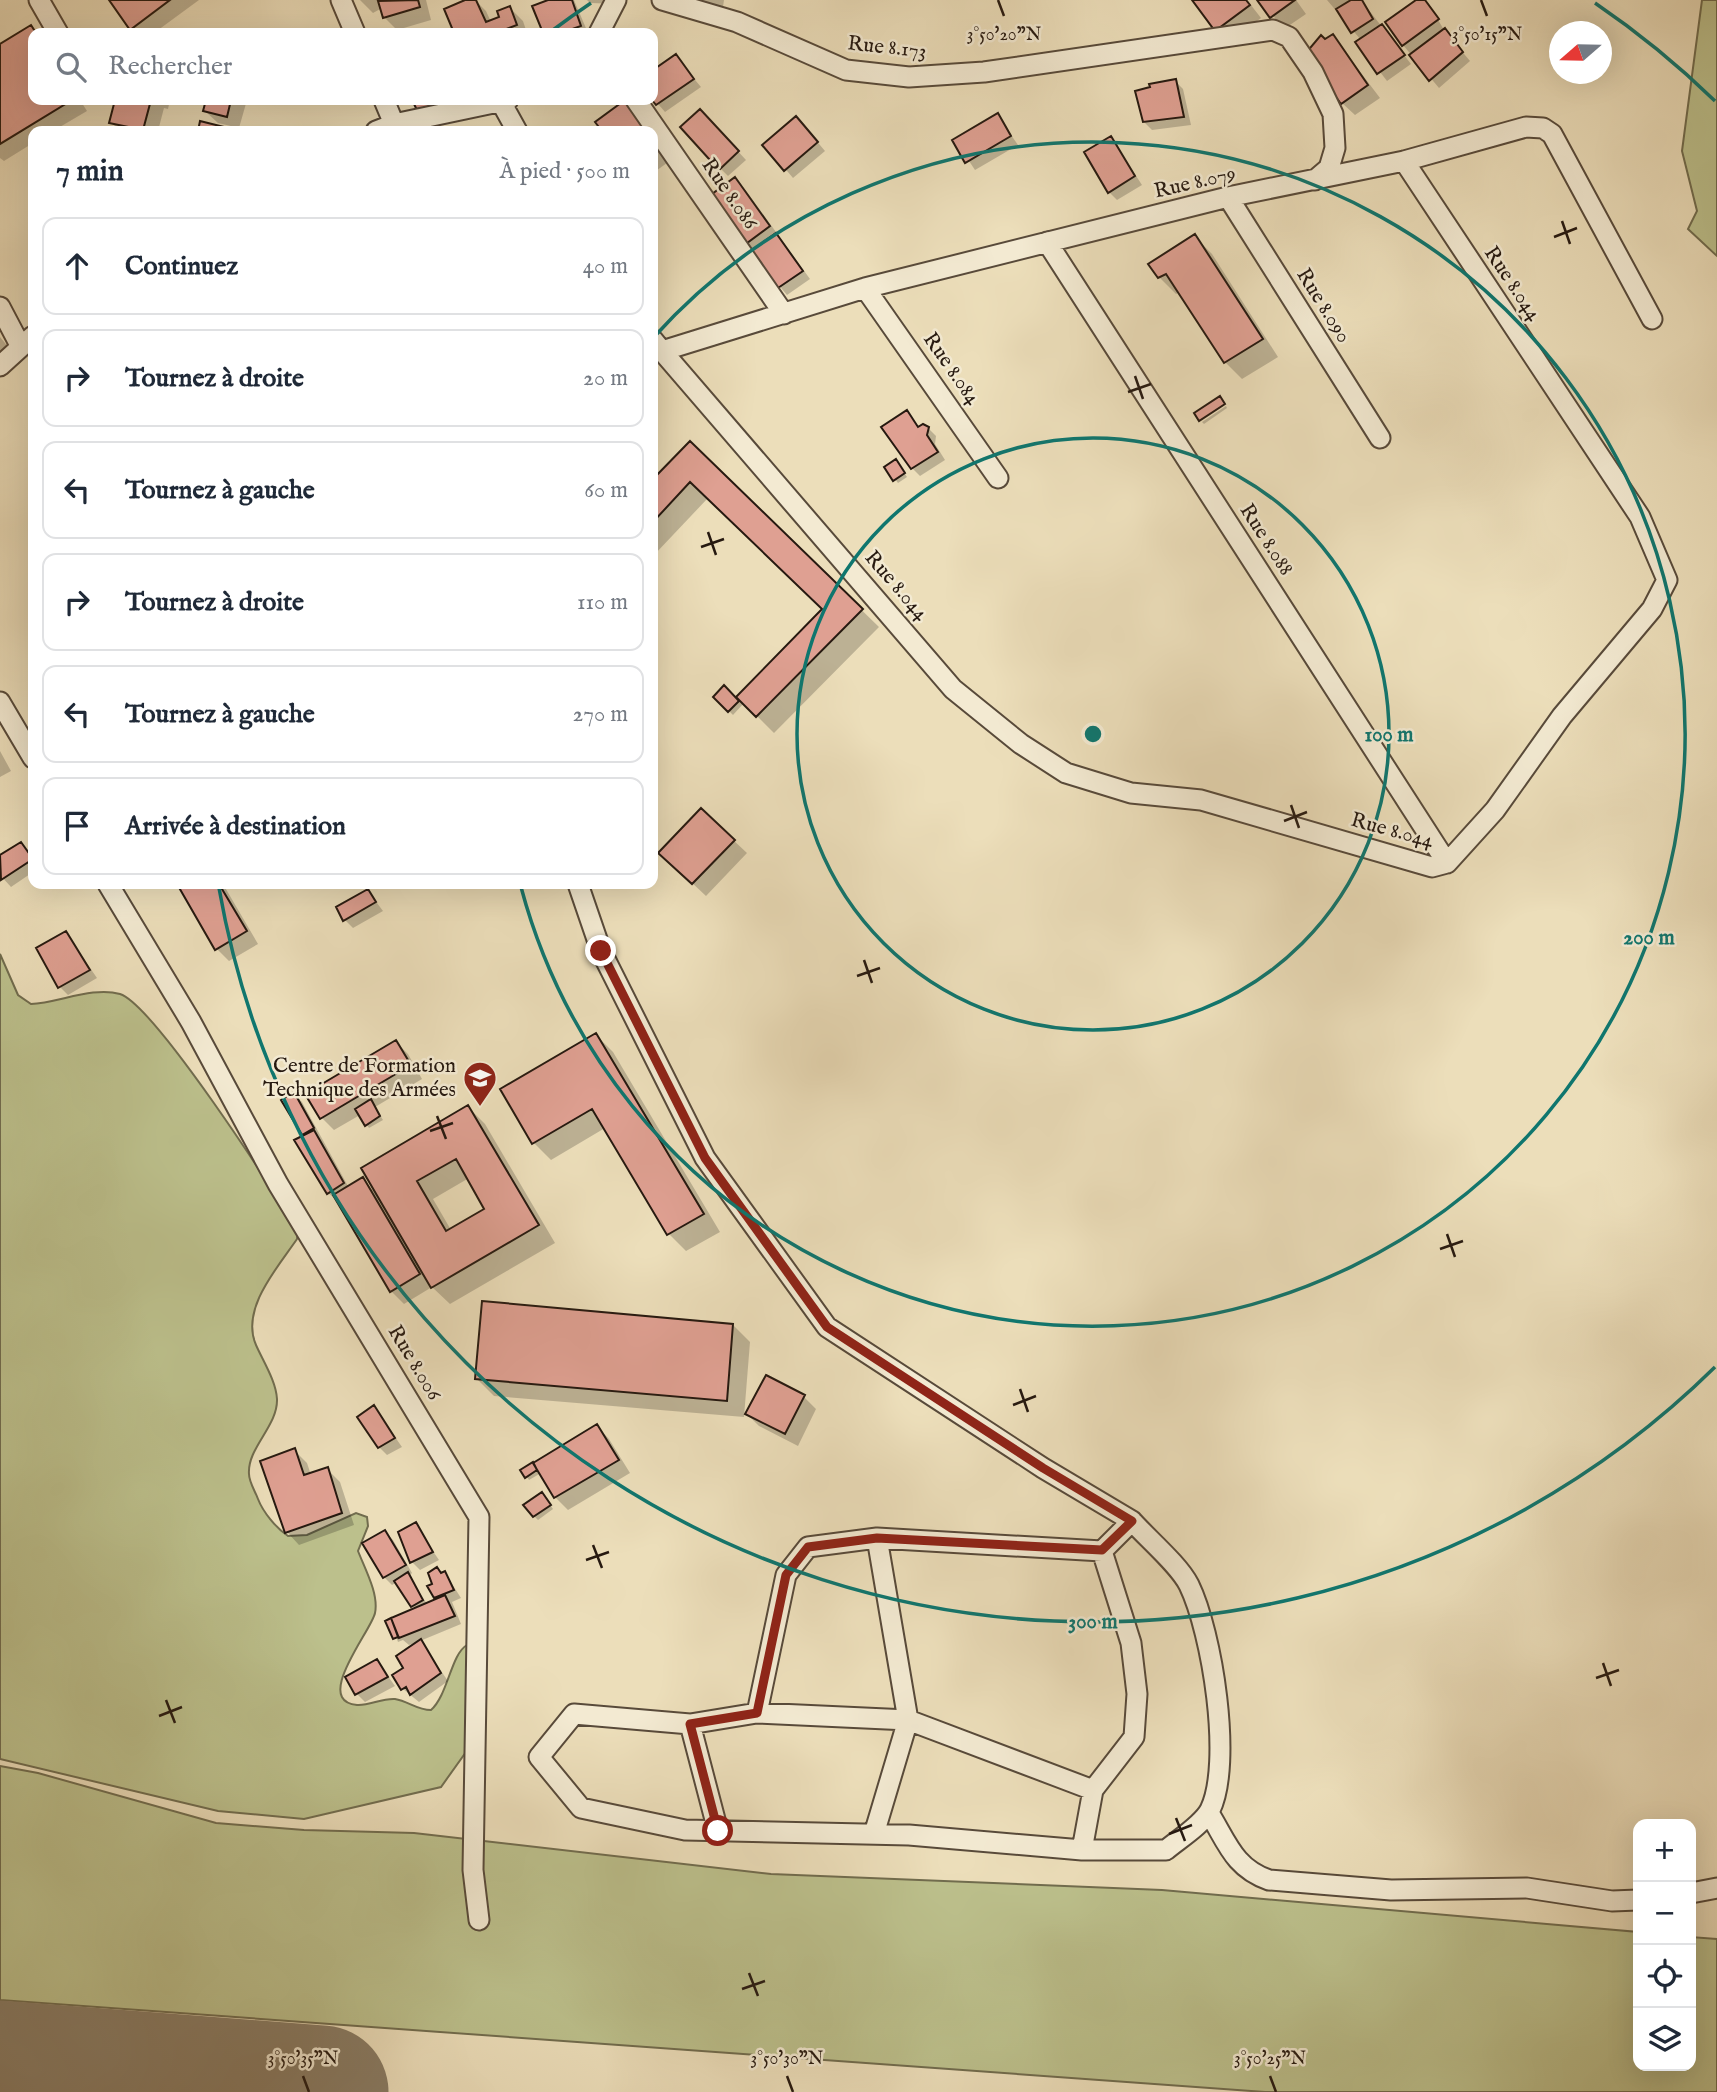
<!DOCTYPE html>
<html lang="fr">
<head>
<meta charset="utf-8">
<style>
	:root { --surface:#fff; --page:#f6f6f7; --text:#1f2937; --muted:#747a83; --line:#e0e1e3 }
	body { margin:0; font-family:"IM FELL English",serif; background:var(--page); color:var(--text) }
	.controls { position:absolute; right:21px; bottom:21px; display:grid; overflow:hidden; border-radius:14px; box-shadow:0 7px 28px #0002 }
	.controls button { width:63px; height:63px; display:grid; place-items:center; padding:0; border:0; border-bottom:2px solid var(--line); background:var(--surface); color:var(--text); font:35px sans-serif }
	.compass { position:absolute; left:1549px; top:21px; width:63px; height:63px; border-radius:50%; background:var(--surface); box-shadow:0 7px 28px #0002; rotate:250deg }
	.stop { position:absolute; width:21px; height:21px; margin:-16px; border:5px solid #8f2418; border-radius:50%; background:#fff }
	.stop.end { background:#8f2418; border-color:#fff; box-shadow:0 2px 7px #0008 }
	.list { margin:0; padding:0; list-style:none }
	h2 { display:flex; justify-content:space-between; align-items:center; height:91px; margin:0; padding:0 28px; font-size:30px }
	h2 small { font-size:23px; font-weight:400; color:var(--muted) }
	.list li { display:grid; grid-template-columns:46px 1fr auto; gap:21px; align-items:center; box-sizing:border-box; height:98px; margin:0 14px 14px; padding:0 14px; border:2px solid var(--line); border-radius:14px }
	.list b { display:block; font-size:26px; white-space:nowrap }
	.list em { font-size:23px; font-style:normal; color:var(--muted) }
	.icon { flex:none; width:38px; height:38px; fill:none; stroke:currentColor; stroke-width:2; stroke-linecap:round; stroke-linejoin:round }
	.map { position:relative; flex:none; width:1717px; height:2092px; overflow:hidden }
	.search { position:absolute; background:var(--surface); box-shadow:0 7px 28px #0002; left:28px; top:28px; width:630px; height:77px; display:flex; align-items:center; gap:18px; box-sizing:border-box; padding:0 24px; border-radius:14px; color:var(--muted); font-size:26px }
	.panel { position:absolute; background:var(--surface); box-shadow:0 7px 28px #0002; left:28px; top:126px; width:630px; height:763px; border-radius:14px }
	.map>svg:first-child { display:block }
	.green { fill:#bcc08c; stroke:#716c4e; stroke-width:2 }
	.shadow { fill:#0003; fill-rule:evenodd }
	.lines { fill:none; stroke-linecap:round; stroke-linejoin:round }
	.taxiway { stroke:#897c65; stroke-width:52 }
	.runway { stroke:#897c65; stroke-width:133 }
	.building { fill:#dfa092; stroke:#261910; stroke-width:2; fill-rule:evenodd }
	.street-casing { stroke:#584a3a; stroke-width:23 }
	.street { stroke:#f3ead2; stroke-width:19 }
	.route { stroke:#8f2418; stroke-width:9 }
	.ticks { fill:none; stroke:#261910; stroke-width:2.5 }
	.ring { fill:none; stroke:#0f766e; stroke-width:3.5 }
	.labels { text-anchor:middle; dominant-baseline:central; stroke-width:5; stroke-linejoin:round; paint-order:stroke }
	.street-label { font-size:21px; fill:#261910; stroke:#f3ead2 }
	.poi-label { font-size:21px; fill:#261910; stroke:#f3ead2; text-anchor:end }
	.ticks-label { font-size:18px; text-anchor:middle; fill:#261910; stroke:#f3ead2; stroke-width:5; stroke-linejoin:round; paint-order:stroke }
	.centre { fill:#0f766e; stroke:#f3ead2; stroke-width:3.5 }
	.ring-label { font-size:21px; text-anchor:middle; font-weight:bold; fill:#0f766e; stroke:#f3ead2; stroke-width:5; stroke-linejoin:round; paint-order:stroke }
</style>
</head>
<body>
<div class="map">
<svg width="1717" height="2092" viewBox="0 0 1717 2092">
	<rect width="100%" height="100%" fill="#ecdeba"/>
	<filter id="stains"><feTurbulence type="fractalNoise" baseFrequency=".00286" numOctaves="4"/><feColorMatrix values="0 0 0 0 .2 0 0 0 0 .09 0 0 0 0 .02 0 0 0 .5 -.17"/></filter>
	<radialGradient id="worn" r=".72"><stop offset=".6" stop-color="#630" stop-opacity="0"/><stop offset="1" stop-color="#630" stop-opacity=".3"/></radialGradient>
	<path class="green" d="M1702 0H1717V256L1688 229 1697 211 1682 151Z
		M0 954 18 995 31 1004C58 1003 93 986 120 994 154 1005 275 1192 298 1231L297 1239C278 1267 240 1309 256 1345 263 1361 276 1381 277 1399 278 1426 247 1448 249 1474 249 1482 255 1491 258 1499 263 1512 276 1528 288 1536L307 1535 356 1513 367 1517 368 1526 358 1551C365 1569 379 1594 375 1613 372 1630 312 1701 357 1705 369 1706 382 1698 395 1699 408 1701 417 1710 431 1710 448 1695 451 1654 467 1645L476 1738 441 1787 304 1819 218 1811 0 1759Z
		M0 1766 38 1773 216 1823 304 1830 414 1833 771 1874 1162 1890 1638 1932V2066H1691V1937L1717 1939V2092H1265L0 2000Z"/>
	<path class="shadow" d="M111 0H199L154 33H136Z
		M360 0H426L431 20 397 30 384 17 382 8 373 13Z
		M470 0H475L486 11 491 22 501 18 510 8 523 21 527 33H455L446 10Z
		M553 0H574L588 33H545L534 7Z
		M587 0H620V4L590 3Z
		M671 0H724L722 14Z
		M1195 0H1247L1261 18 1229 42Z
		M1260 0H1296L1306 14 1284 29Z
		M1327 0H1361L1411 64 1387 81 1357 42 1361 40Z
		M1419 0 1430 6 1444 30 1470 61 1439 88 1403 45Z
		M31 27 37 33H33V100H80L87 111 53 131H33V143L4 161 0 158V46Z
		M1333 36 1380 98 1355 115 1342 103 1325 41Z
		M675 56 701 87 665 112 653 98V72Z
		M1175 81 1183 89 1191 125 1152 130 1144 122Z
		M117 100H170L168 109 164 108 158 131H120L111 122Z
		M208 100H247L239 128 218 123 205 111Z
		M415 100H439L435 101 441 118 418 109Z
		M997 115 1018 145 975 170 955 140Z
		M708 119 746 160 728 176 720 168Z
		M804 126 825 151 793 178 765 145Z
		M1111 138 1142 185 1117 200 1109 192Z
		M653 144 667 163 653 173Z
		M735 179 747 192 810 279 787 295 744 244Z
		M1195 237 1212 254 1278 357 1242 379 1225 362 1180 292 1176 294 1159 277Z
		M0 337 14 354 0 359Z
		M1226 406 1227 408 1204 424 1202 422Z
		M906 412 920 428H928L936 436 935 444 945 460 920 476 912 468Z
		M690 443 879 627 774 733 744 703 733 715 715 697 736 700 824 609 708 498 655 554 653 551V482Z
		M899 465 907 477 898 483 895 479Z
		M0 751 11 771 0 777Z
		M701 810 747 853 706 896 673 865Z
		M21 844 33 859V872L11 887 0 875V858Z
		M179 884H223L258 944 229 961 217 949Z
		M368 891 383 911 353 928 345 920Z
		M66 933 97 978 68 995 60 987Z
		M596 1035 613 1052 720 1232 686 1251 669 1234 605 1128 551 1160 534 1143Z
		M396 1042 408 1054 422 1079 375 1107 383 1120 369 1128 360 1115 334 1130 322 1118Z
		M294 1094 302 1102 349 1188 362 1180 376 1193 468 1107 485 1124 555 1243 450 1304 432 1287 404 1304 391 1291 337 1200 328 1193 305 1137 283 1101ZM469 1178 487 1210 451 1230 433 1199Z
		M733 1325 750 1342 744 1417 494 1396 477 1379Z
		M804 1397 816 1409 798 1446 759 1426 747 1414Z
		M374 1407 402 1447 387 1455 379 1447Z
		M597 1426 609 1439 630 1473 568 1510 555 1497 541 1473 529 1480 522 1470Z
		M294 1450 307 1463 311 1475 327 1469 340 1482 354 1525 299 1545 287 1532Z
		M545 1498 553 1509 538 1520 534 1516Z
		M415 1525 439 1560 420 1570 412 1562Z
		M385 1532 393 1540 412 1573 409 1576 427 1604 437 1600 429 1587 445 1573 461 1598 452 1602 461 1624 420 1641 448 1681 419 1702 403 1689 395 1675 405 1668 417 1642 409 1645 403 1640 398 1642 390 1620 396 1626 416 1609 397 1582 392 1585 384 1577Z
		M377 1661 395 1686 365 1702 357 1694Z"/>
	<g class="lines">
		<path class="taxiway" d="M0 2048 40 2071
			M28 2092 56 2080 94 2075"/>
		<path class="runway" d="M0 2067 322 2092"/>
	</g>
	<path class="building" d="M109 0H170L130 30Z
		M418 0 420 7 383 18 378 1Z
		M465 0H476L486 22 499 17 497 11 510 6 517 25 496 33H454L444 9Z
		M548 0H572L581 26 561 33H543L532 6Z
		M1192 0H1246L1250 5 1215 31Z
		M1257 0H1295L1270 18Z
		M1351 0H1362L1373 19 1351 33 1336 9Z
		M1416 0H1425L1439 19 1402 46 1385 22Z
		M1382 24 1405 55 1377 74 1355 42Z
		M31 25 36 33H33V100H72L0 144V44Z
		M1445 28 1463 52 1429 81 1409 55Z
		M1333 34 1368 85 1341 104 1305 54 1321 35 1325 39Z
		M676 54 694 79 656 105 652 100 653 70Z
		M1176 79 1184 117 1143 122 1135 91 1150 87 1149 84Z
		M115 100H151L143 130 109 123Z
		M206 100H231L227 117 203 111Z
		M412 100H428L430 106 417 110Z
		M625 100H631L648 125 639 131H602L595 122Z
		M700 109 739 151 719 170 680 127Z
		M998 113 1011 136 965 163 952 140Z
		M796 116 818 142 784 171 762 145Z
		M200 121 240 131H198Z
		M1111 136 1135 176 1108 193 1084 152Z
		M735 177 770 226 743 246 708 197Z
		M776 233 803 271 778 288 751 251Z
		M1195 234 1263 339 1224 363 1166 274 1158 278 1148 264Z
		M1220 396 1225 404 1199 421 1194 413Z
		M907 410 918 427 923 424 929 427 927 435 938 452 911 469 881 427Z
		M690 441 863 609 756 717 736 697 822 609 690 482 653 522V479Z
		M896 459 905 473 893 481 884 467Z
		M724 685 739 701 728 712 713 697Z
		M701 808 735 840 692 884 658 853Z
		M21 842 33 859 1 880 0 855Z
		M177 884H219L247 931 215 950Z
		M368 889 376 902 343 921 336 907Z
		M66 931 90 970 58 988 36 948Z
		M596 1033 704 1214 667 1235 592 1109 532 1144 500 1089Z
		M396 1040 411 1065 320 1119 305 1094Z
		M294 1092 314 1128 302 1135 281 1100Z
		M371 1099 380 1116 365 1126 355 1109Z
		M468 1105 539 1225 431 1288 361 1168ZM456 1159 484 1209 446 1231 417 1181Z
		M314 1130 344 1183 327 1194 294 1140Z
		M363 1177 420 1274 390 1292 333 1195Z
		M482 1301 733 1324 727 1401 475 1379Z
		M766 1375 805 1395 785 1434 745 1414Z
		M374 1405 395 1438 378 1448 357 1417Z
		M597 1424 619 1460 554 1498 533 1463Z
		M295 1448 304 1475 328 1467 342 1513 285 1533 260 1461Z
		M533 1462 537 1470 525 1478 520 1470Z
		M542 1492 551 1505 533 1517 523 1505Z
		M416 1522 433 1552 410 1563 398 1532Z
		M385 1530 406 1565 383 1578 362 1543Z
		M437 1567 441 1573 445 1571 454 1590 434 1598 427 1586 432 1584 428 1573Z
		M408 1572 423 1600 411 1607 394 1581Z
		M445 1595 455 1616 399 1638 391 1618Z
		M391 1618 398 1637 393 1639 385 1621Z
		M421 1639 441 1673 410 1695 406 1687 401 1690 392 1675 403 1668 396 1656Z
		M377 1659 388 1677 355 1695 345 1677Z"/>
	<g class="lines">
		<defs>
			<path id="street" d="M39 0 58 33
				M341 0 355 33
				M662 0 737 22 846 70 909 77 984 72 1273 30 1289 37 1313 72 1333 114 1335 148 1329 168 1315 180
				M599 33 616 0
				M384 100 394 124
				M636 100 784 314
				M501 102 517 131
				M376 131 394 124 508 100
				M1228 197 1380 438
				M1047 242 1447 863
				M865 288 998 478
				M0 307 21 347
				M653 340 662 351 865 288 1228 197 1404 161 1526 127 1543 128 1552 134 1652 319
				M662 351 953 689 1021 744 1066 773 1131 793 1201 800 1432 867 1447 863 1495 810 1562 716 1652 609 1667 580 1640 517 1404 161
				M0 366 33 336
				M0 702 33 758
				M108 884 191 1022 278 1184 479 1517 473 1870 479 1920
				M578 884 601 951 705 1158 827 1327 1043 1468 1132 1521
				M1132 1521C1148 1539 1179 1565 1189 1585 1212 1632 1233 1763 1210 1810 1202 1825 1179 1839 1166 1850H1082L909 1835 685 1830 581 1808 539 1757 574 1714 690 1724 757 1713 786 1575 808 1547 877 1538 1102 1551Z
				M757 1713 908 1720 1093 1790 1134 1737 1137 1694 1131 1643 1102 1551
				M690 1724 718 1831
				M1209 1813C1227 1842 1234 1868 1269 1880L1391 1890 1527 1888 1612 1901 1638 1900
				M874 1834 908 1720 877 1538
				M1082 1850 1093 1790
				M1691 1893 1717 1888"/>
		</defs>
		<use href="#street" class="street-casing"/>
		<use href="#street" class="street"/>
	</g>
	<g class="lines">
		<path class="route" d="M601 951 705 1158 827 1327 1043 1468 1132 1521 1102 1550 877 1538 808 1547 786 1575 757 1713 690 1724 718 1831"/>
	</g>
	<path class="ticks" d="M998 0 1004 16M1481 0 1487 16M1562 221 1570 244M1554 237 1577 228M1135 376 1143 399M1128 392 1151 384M708 532 716 555M701 547 724 539M1291 805 1299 828M1284 821 1307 812M864 960 872 983M857 976 880 968M437 1116 446 1139M430 1131 453 1123M1447 1234 1455 1257M1440 1249 1463 1241M1020 1389 1028 1412M1013 1405 1036 1396M593 1545 602 1568M586 1560 609 1552M1603 1663 1611 1686M1596 1678 1619 1670M166 1700 175 1723M159 1716 182 1707M1176 1818 1185 1841M1169 1834 1192 1825M749 1973 758 1996M742 1989 765 1981M303 2076 309 2092M787 2076 793 2092M1270 2076 1276 2092"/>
	<g class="ring">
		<circle cx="1093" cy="734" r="296"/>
		<path d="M653 338A592 592 0 1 1 521 887"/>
		<path d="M1715 1367A887 887 0 0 1 219 888M553 30A887 887 0 0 1 591 3M1595 3A887 887 0 0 1 1715 101"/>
	</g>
	<defs>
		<symbol id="school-pin" viewBox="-11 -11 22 30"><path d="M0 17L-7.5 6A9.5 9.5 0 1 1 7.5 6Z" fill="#8f2418" stroke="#f3ead2"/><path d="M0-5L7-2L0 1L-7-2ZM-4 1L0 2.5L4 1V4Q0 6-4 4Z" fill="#fff"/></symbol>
	</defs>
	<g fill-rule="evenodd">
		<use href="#school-pin" x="461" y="1059" width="38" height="52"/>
	</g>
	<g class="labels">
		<g class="street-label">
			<text transform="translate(887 48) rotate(6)">Rue 8.173</text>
			<text transform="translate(1195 183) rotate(-13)">Rue 8.079</text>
			<text transform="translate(729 194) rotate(55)">Rue 8.086</text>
			<text transform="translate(1512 284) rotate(56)">Rue 8.044</text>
			<text transform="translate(1323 306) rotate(58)">Rue 8.090</text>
			<text transform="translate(951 369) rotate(55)">Rue 8.084</text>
			<text transform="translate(1266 540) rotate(57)">Rue 8.088</text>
			<text transform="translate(896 586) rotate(49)">Rue 8.044</text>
			<text transform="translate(1392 831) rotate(15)">Rue 8.044</text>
			<text transform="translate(414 1363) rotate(59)">Rue 8.006</text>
		</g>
		<g class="poi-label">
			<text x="456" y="1066">Centre de Formation<tspan x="456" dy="24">Technique des Armées</tspan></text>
		</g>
	</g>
	<g class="ticks-label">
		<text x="1004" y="40">3°50'20"N</text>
		<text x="1487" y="40">3°50'15"N</text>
		<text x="303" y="2064">3°50'35"N</text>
		<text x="787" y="2064">3°50'30"N</text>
		<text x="1270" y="2064">3°50'25"N</text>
	</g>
	<circle cx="1093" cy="734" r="10" class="centre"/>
	<g class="ring-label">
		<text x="1389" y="741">100 m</text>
		<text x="1649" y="944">200 m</text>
		<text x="1093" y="1628">300 m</text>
	</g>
	<rect width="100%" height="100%" filter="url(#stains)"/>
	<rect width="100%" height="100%" fill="url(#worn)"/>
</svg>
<div class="controls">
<button>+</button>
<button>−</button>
<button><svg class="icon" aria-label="locate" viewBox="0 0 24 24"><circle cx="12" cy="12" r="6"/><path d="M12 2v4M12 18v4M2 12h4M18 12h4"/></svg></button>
<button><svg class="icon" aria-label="layers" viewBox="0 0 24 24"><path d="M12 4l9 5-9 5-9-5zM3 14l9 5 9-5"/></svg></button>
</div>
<svg class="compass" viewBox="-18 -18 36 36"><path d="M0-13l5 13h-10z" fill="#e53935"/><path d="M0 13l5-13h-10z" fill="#747a83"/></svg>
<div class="stop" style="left:718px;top:1831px"></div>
<div class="stop end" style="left:601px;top:951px"></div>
<div class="search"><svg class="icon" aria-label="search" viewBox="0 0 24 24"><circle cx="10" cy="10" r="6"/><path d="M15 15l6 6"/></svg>Rechercher</div>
<section class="panel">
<h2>7 min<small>À pied · 500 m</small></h2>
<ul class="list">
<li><svg class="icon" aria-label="ahead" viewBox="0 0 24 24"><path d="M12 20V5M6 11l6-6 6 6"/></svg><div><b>Continuez</b></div><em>40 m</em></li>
<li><svg class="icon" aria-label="right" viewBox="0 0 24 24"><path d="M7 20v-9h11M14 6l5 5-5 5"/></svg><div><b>Tournez à droite</b></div><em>20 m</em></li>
<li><svg class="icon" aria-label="left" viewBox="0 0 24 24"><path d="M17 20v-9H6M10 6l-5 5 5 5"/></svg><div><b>Tournez à gauche</b></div><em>60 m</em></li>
<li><svg class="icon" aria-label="right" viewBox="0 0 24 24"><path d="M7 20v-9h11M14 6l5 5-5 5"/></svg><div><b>Tournez à droite</b></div><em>110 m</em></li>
<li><svg class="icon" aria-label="left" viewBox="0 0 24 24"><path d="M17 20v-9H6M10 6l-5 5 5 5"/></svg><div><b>Tournez à gauche</b></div><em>270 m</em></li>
<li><svg class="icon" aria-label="arrive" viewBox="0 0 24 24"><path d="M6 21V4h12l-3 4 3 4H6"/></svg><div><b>Arrivée à destination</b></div></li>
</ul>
</section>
</div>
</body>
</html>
